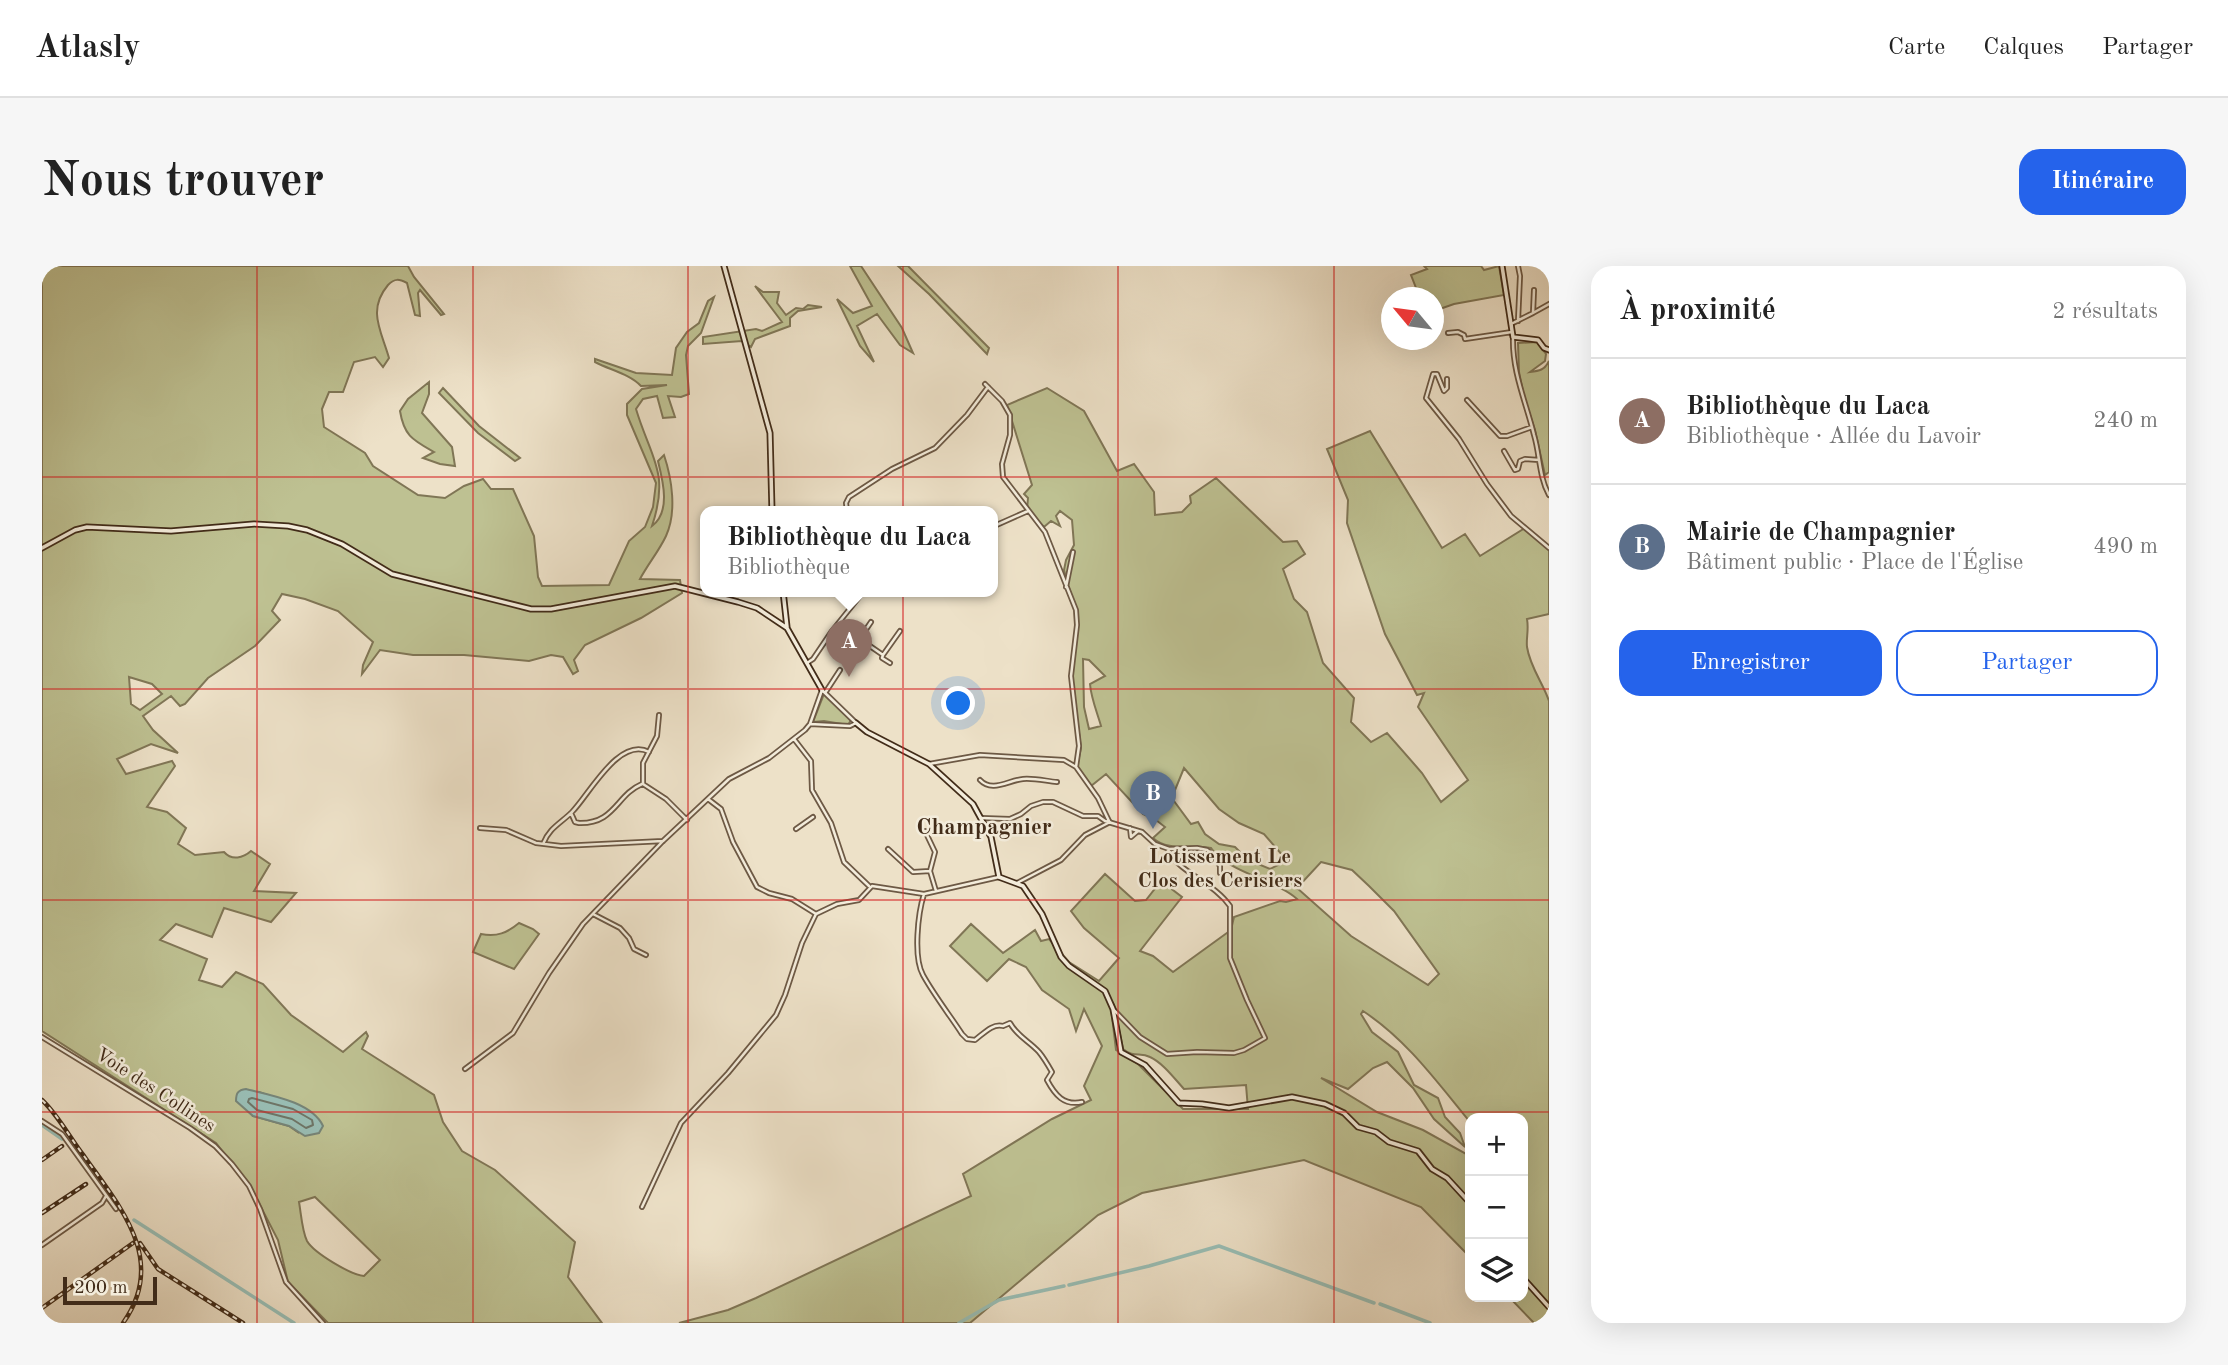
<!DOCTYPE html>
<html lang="fr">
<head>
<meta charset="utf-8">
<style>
	:root { --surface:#fff; --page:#f6f6f6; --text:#222; --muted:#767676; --line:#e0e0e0; --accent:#2563eb }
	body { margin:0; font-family:"Old Standard TT",serif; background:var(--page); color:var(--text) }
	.controls { position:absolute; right:21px; bottom:21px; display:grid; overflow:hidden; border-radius:14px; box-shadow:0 7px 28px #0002 }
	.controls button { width:63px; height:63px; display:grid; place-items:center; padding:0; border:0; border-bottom:2px solid var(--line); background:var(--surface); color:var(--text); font:35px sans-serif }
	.compass { position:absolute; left:1339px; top:21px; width:63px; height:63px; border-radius:50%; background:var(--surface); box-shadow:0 7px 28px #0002; rotate:299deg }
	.scale { position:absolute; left:21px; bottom:18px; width:94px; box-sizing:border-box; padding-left:7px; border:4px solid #422c19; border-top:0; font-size:19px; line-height:24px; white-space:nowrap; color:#422c19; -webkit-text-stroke:5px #f3ecdb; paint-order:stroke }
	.you { position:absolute; left:917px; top:438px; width:24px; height:24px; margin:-18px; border:5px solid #fff; border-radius:50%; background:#1a73e8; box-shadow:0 0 0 10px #1a73e833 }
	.badge { display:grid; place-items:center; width:46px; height:46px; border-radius:50%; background:var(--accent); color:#fff; font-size:23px; font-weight:700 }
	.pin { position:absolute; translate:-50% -58px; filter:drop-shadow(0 2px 4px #0008) }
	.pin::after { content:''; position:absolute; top:37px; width:24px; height:21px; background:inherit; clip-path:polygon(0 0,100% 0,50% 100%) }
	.popup { position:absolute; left:658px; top:240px; width:298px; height:91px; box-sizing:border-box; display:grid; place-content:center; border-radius:14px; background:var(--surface); filter:drop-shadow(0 2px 5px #0005); font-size:23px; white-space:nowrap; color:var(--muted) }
	.popup b { font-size:26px; color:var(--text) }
	.popup::after { content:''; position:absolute; left:50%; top:100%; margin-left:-14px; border:14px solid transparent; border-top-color:var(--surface) }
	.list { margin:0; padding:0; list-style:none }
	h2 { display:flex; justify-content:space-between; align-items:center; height:91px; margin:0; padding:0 28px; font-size:30px }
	h2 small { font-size:23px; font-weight:400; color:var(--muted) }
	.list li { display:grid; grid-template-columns:46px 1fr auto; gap:21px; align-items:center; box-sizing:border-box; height:126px; padding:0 28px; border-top:2px solid var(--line) }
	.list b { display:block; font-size:26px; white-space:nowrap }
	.list p { margin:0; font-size:23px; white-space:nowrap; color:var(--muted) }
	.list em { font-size:23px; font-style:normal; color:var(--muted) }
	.actions { display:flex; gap:14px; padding:21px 28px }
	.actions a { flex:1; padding:16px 0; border:2px solid var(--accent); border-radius:21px; text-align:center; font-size:24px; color:var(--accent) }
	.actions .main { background:var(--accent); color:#fff }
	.icon { flex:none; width:38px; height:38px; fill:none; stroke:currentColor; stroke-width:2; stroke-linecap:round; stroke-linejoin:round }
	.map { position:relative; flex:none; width:1507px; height:1057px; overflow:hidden; border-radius:21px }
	header { display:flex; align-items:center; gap:42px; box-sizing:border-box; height:98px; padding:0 35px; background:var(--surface); border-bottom:2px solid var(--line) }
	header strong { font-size:33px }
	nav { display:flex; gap:38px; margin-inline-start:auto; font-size:24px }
	.intro { display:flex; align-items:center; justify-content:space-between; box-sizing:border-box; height:168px; padding:0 42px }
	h1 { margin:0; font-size:49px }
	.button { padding:18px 32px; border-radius:21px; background:var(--accent); color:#fff; font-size:24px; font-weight:700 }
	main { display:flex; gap:42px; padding:0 42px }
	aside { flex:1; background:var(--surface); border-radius:21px; box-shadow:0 7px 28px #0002 }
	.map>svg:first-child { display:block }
	.green { fill:#bec192; stroke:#807656; stroke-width:2; fill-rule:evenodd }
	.water { fill:#99beb5; stroke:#768477; stroke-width:2 }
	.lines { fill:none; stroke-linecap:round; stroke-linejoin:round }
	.shore { stroke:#6e7567; stroke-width:2 }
	.canal { stroke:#99beb5; stroke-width:3.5 }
	.street-casing { stroke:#6d5945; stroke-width:6 }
	.secondary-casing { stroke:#422c19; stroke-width:7 }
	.street { stroke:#f3ecdb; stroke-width:2.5 }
	.secondary { stroke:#f3ecdb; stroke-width:3.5 }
	.rail-casing { stroke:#422c19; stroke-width:4.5 }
	.rail { stroke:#f3ecdb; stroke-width:2; stroke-dasharray:5; stroke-linecap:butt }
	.grid { fill:none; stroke:#d62828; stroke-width:2; stroke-opacity:0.55 }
	.labels { text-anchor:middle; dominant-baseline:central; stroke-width:5; stroke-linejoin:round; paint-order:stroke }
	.street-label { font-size:19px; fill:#422c19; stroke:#f3ecdb }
	.neighbourhood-label { font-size:21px; font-weight:bold; fill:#422c19; stroke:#f3ecdb }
	.quarter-label { font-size:23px; font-weight:bold; fill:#422c19; stroke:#f3ecdb }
</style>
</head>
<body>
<header>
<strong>Atlasly</strong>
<nav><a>Carte</a><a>Calques</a><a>Partager</a></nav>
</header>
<div class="intro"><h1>Nous trouver</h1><a class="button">Itinéraire</a></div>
<main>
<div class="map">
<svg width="1507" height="1057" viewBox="0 0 1507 1057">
	<rect width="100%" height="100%" fill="#ede1c8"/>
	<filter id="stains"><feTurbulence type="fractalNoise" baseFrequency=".00286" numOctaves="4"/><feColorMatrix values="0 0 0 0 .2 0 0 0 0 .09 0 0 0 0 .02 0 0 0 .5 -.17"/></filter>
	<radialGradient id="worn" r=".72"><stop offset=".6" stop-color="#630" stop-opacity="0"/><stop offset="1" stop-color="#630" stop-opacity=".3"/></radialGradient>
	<path class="green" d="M0 0H366L372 11 402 48 399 49 378 24 376 27 378 50 373 49 365 17C357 13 353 12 346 19 325 44 339 64 347 92L341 101 333 91 312 96 301 126H287L280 143 282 161 323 187 331 200 376 229 403 232 422 220 441 213 449 223H471L492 270 496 311 500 320 567 319 587 275 603 261 611 241 614 217 585 149V138L600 123 625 119 599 120C588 108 568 104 553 96V93L594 107 630 109 634 82 645 66 657 57 666 35 672 31 659 67 646 80 644 89 647 128 639 131 626 130 633 151 621 152 615 130 601 133 594 143C609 193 628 206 610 260 629 246 621 215 616 195L622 189C630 213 635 246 624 270 617 285 606 298 598 313L638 314 640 327 599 352 543 379 532 394 536 405 531 408 521 391 509 389 487 395 422 389H371L338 384 320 408 321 399 331 376 296 345 263 333 240 328 230 345 238 354 213 380 166 412 143 438 138 440 129 430 101 450 111 464 136 487 109 478 75 493 84 508 130 495 133 500 105 541 125 546 144 562 136 578 153 589 182 586C190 595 201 592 209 585L228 598 212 625 254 627 229 656 182 642 170 671 134 658 118 674 165 693 157 714 180 721 194 706 221 718 249 749 301 786 324 766 326 770 320 783 392 829 401 856 420 885 453 904 533 976 526 1011 560 1057H286L246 1016 236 974 209 922 174 877 0 765ZM87 411 110 418 120 428 98 444 89 438ZM217 826 234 832 257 867 247 860 211 850ZM273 931 338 994 322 1010C309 1009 272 987 265 975 260 965 259 947 257 936Z
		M808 0H819L860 62 871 87 858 79 835 48 815 60 832 96 818 80 795 33 811 47 830 40Z
		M856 0H866L947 82 945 88 887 28Z
		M1382 0H1439L1442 4 1457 0 1462 29 1412 38 1392 45V32L1372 31 1376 27 1369 9 1385 3Z
		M713 20 721 26H737L735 37 744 49 754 42 761 43 766 39 780 41 756 45 748 52V60L713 73 709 81 700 75 661 78V71L714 63 720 65 740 56Z
		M1495 76 1504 88 1503 95 1488 106C1497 105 1503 104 1507 95V206L1503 209 1493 164 1482 131 1477 106 1476 77Z
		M387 116V128L380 147 410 181 413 200 398 198 381 192 392 186C371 174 362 170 358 145L366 133Z
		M401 122 437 160 478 192 473 195 436 167 397 127Z
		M1005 122 1042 145 1075 205 1092 198 1112 226 1113 249 1140 246 1149 237 1148 230 1174 212 1241 276 1255 275 1263 288 1241 303 1252 333 1265 346 1281 397 1312 432 1309 456 1329 476 1345 467 1380 507 1399 536 1426 514 1376 441 1382 427 1375 429 1343 368 1305 257 1306 234 1285 183 1328 165 1400 282 1423 268 1438 290 1483 262 1507 284V348L1485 353C1487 364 1484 372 1485 381 1488 401 1501 417 1507 435V1057H1492L1467 1031H1481V852H1428V856C1395 816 1365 774 1321 745L1319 748 1330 766 1356 786 1372 819 1396 832 1403 851 1418 867 1423 881 1392 853 1371 822 1345 796 1331 802 1306 823 1279 812 1335 846 1381 864 1428 890V991L1379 941 1262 894 1100 927 1056 949 928 1057H637L686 1044 714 1032 929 930 921 908 1010 853 1049 834 1042 820 1060 780 1042 743 1034 765 1027 743 1000 724 984 701 967 693 945 715 908 680 929 658 961 687 993 664 999 675 1007 673 1027 696 1057 715 1077 692 1042 662 1029 645 1063 608 1093 635 1104 634 1119 615 1140 631 1098 685 1111 690 1131 706 1189 664 1192 651 1238 635 1244 636 1255 633C1234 614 1185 606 1169 582 1149 578 1126 586 1111 572L1123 561 1114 554 1101 548 1064 508 1049 520 1035 501 1039 482 1029 407 1035 350 1022 304 1024 294 1032 279 1030 254 1018 245 1014 250 1018 260 1009 255 1002 261 985 244 986 232 982 228 990 219 965 139ZM1041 393 1047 394 1063 410 1048 418C1049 432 1055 446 1059 460L1047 463 1042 441ZM1142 502 1177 543 1197 557 1222 568 1242 591 1240 597 1228 603 1206 594 1193 581 1177 578 1163 568 1156 556 1149 558 1132 535 1133 524ZM1279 596 1310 604 1327 620 1352 645 1397 708 1386 719 1309 670 1255 622ZM1062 723 1072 739 1081 783C1092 792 1098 786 1108 791 1121 797 1132 812 1142 823L1204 819 1206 843H1141L1096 798 1074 784 1069 742Z
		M782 428 809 454 806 459 782 455 771 456Z
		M477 657 491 663 497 668 472 703 431 686 439 668C455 671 465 667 477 657Z"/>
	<path class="water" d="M204 823C228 829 270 836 281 860L277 867 263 870 247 860 211 850 194 835C194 827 196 824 204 823Z"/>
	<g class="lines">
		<path class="shore" d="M210 832 251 843 270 854 271 859 264 862 250 853 215 844 206 836 207 833Z"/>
		<path class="canal" d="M0 859 20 873
			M92 954 252 1057
			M1027 1019 1107 1000 1177 980 1332 1037
			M1338 1038 1388 1057
			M917 1057 957 1034 1022 1020"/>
		<defs>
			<path id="street" d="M1476 0 1478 10 1476 55
				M1491 47 1507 38
				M1469 58 1491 47 1492 24
				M1406 67 1416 66 1422 69 1423 73 1470 66
				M1471 71C1470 106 1484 136 1492 169 1498 189 1497 211 1507 229
				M1405 113V122L1402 125 1395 108H1391L1384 132 1417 173 1445 218 1469 250 1507 282
				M943 118 960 135 968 149V169L960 198 961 211 1003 266 1034 344 1035 359 1029 410 1037 480 1034 501
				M1425 134 1458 170H1465L1490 161
				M1462 185 1473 204 1476 203 1478 195 1483 193 1497 194
				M805 245 804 237 807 231 850 203 893 182 925 149 946 121
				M950 261 986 245
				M1024 321 1031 286
				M796 358 841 389 858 365
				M841 389 840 392 848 397
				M806 390 829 356
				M765 397 771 393 790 365 822 325
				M783 427 798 404
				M617 449 615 470 601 497V518L624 533 645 554
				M752 473 769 495 770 524 789 557 802 596 827 620
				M887 498 938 489 1022 494 1034 501 1056 532 1067 555
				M938 514C950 527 967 514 981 513 992 512 1004 515 1015 516
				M666 533 679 543 691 576 715 621 727 627 750 633 774 648
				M529 547 533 556 537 557C573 558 574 529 600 518
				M939 552 968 553 979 548 989 540 1001 536H1011L1041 550H1056L1063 555 1100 566 1113 578 1127 583 1155 582 1165 584 1170 588 1178 600V607
				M438 562 464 564 494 577 519 580 621 575
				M1088 562 1089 571 1096 565
				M754 563 771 551
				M883 565 893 586 888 605 894 625
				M501 578C507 562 519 557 530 546 547 529 577 470 607 486
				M846 583 871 606 888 605
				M975 617 1019 594 1043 569 1068 556
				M882 628C876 647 871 691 881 709 892 729 907 748 920 768L925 773 933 774C942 767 951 757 961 760L968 757C975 770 987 775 997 786 1002 792 1006 799 1010 806L1005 814C1013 829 1022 840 1040 836
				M551 648 578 662 587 672 592 683 604 689
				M774 648 795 638 817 634 830 620 882 628 957 611
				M1072 744 1098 771 1125 788 1155 786 1192 787 1202 784 1223 772 1205 734 1188 692V640C1172 617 1142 609 1126 586L1127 583
				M0 771 148 862 173 880 190 898 207 920 218 943 244 1016 281 1057
				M423 803 471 767 507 707 541 658 621 575 687 513 727 492 763 464 768 458 780 424 814 457 808 460 768 458
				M0 855 20 868 74 943
				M600 941 639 857 686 807 734 749 743 729 760 677 774 648
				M0 979 60 937 64 930"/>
			<path id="secondary" d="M682 0 728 167 730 245
				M1460 0 1471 71 1496 74 1502 82 1507 84
				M0 282 33 264 45 261 129 265 212 258 246 260 265 264 300 278 350 308 489 343H509L633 320 696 336 715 342 745 362 780 424
				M741 325 745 361
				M814 457 825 466 887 498 931 538 949 571 957 611 981 620 1000 648 1019 691 1027 700 1063 725 1071 743 1079 786 1103 799 1137 837 1160 838 1187 842 1250 831 1283 838 1302 847 1316 861 1334 866 1347 876 1376 885 1390 903 1405 912 1428 937
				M1481 1012 1507 1041"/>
		</defs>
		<use href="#street" class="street-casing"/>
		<use href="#secondary" class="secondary-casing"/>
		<use href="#street" class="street"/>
		<use href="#secondary" class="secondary"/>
		<defs>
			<path id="rail" d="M0 834C16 849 28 872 42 890 78 941 126 994 81 1057
				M0 894 20 880
				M0 947 44 918
				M98 977 116 1003 201 1057
				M0 1042 91 977"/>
		</defs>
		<use href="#rail" class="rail-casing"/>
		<use href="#rail" class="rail"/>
	</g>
	<path class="grid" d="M215 0V1057M431 0V1057M646 0V1057M861 0V1057M1076 0V1057M1292 0V1057M0 211H1507M0 423H1507M0 634H1507M0 846H1507"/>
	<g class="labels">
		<g class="street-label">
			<text transform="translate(113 825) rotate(33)">Voie des Collines</text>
		</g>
		<g class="neighbourhood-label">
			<text x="1178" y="591">Lotissement Le<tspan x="1178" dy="24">Clos des Cerisiers</tspan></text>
		</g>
		<g class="quarter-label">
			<text x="942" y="561">Champagnier</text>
		</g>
	</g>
	<rect width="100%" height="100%" filter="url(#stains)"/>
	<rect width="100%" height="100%" fill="url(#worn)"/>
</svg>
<div class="controls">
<button>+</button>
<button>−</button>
<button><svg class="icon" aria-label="layers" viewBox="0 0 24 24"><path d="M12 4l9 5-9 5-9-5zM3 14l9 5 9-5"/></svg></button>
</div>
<svg class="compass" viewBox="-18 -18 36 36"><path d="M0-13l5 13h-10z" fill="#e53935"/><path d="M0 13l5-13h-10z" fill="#767676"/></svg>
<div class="scale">200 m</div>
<div class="you"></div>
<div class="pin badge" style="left:807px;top:411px;background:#8d6e63">A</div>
<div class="popup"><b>Bibliothèque du Laca</b>Bibliothèque</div>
<div class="pin badge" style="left:1111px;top:563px;background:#5c6f8a">B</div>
</div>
<aside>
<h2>À proximité<small>2 résultats</small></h2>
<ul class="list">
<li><span class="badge" style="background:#8d6e63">A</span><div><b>Bibliothèque du Laca</b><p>Bibliothèque · Allée du Lavoir</p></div><em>240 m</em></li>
<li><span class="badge" style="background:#5c6f8a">B</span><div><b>Mairie de Champagnier</b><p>Bâtiment public · Place de l'Église</p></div><em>490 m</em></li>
</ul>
<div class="actions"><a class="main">Enregistrer</a><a>Partager</a></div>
</aside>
</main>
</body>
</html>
